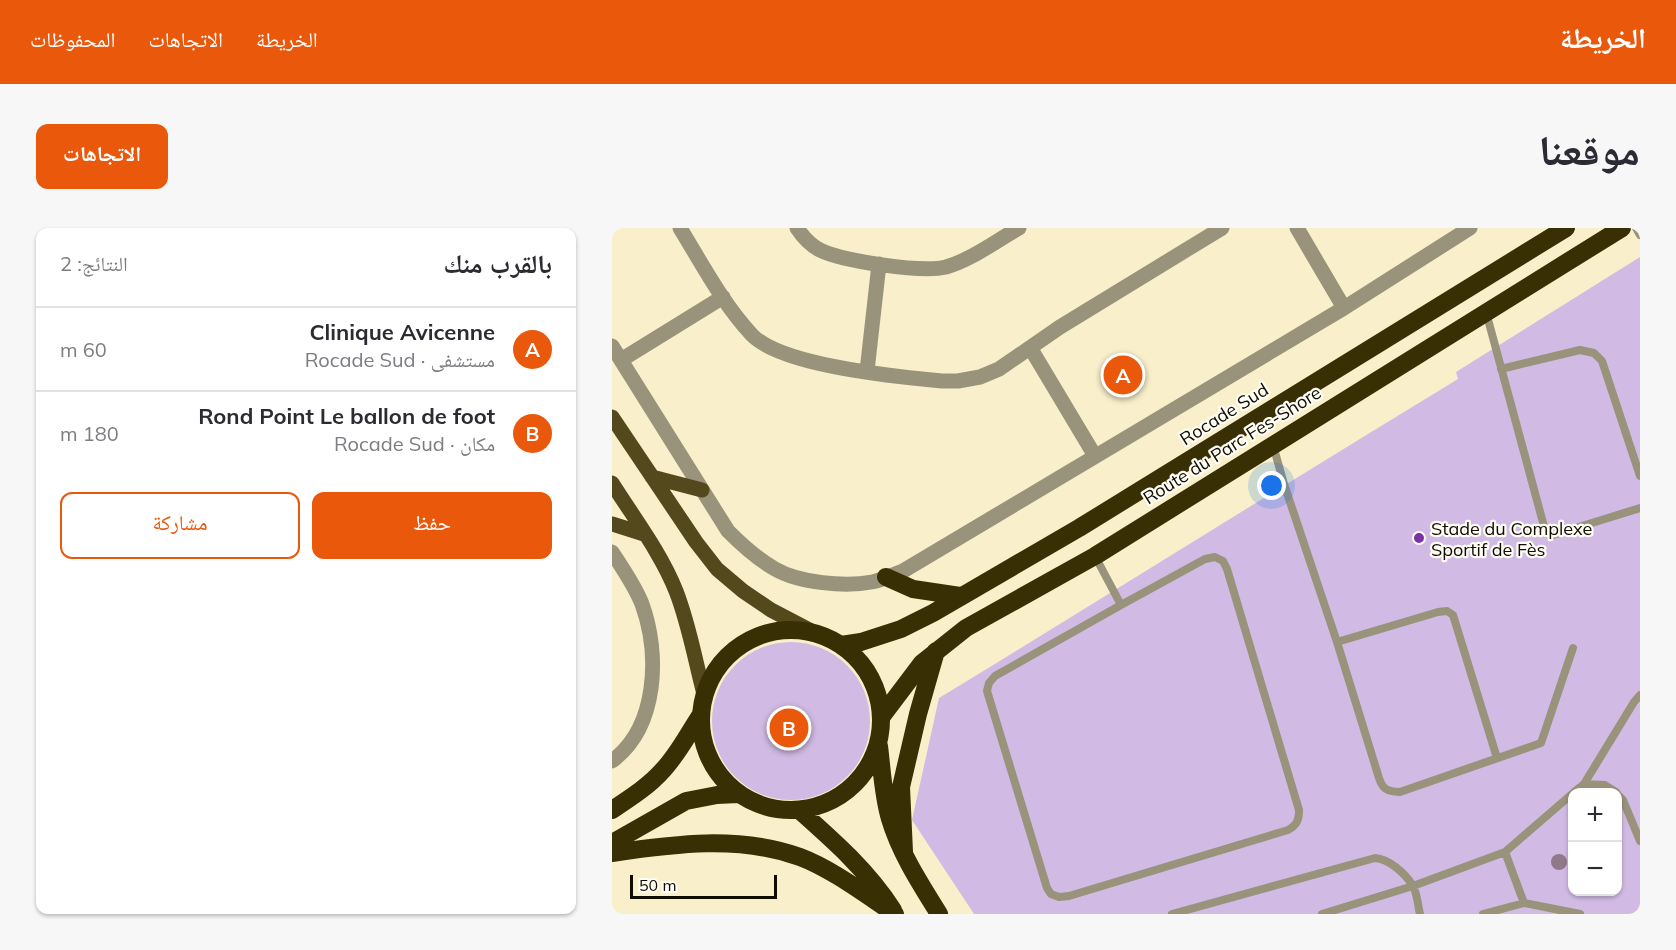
<!DOCTYPE html>
<html lang="ar">
<head>
<meta charset="utf-8">
<style>
	:root { --surface:#fff; --page:#f7f7f7; --text:#2b2b33; --muted:#7c7c81; --line:#e1e1e2; --accent:#ea580c }
	body { margin:0; font-family:Mulish,"Noto Naskh Arabic",sans-serif; background:var(--page); color:var(--text); direction:rtl }
	.controls { position:absolute; right:18px; bottom:18px; display:grid; overflow:hidden; border-radius:12px; box-shadow:0 2px 4px #0004 }
	.controls button { width:54px; height:54px; display:grid; place-items:center; padding:0; border:0; border-bottom:2px solid var(--line); background:var(--surface); color:var(--text); font:30px sans-serif }
	.scale { position:absolute; left:18px; bottom:15px; width:147px; box-sizing:border-box; padding-left:6px; border:3px solid #0f0c02; border-top:0; font-size:16px; line-height:21px; white-space:nowrap; color:#0f0c02; -webkit-text-stroke:4px #fffdf5; paint-order:stroke }
	.you { position:absolute; left:660px; top:258px; width:21px; height:21px; margin:-15px; border:4px solid #fff; border-radius:50%; background:#1a73e8; box-shadow:0 0 0 9px #1a73e833 }
	.badge { display:grid; place-items:center; width:39px; height:39px; border-radius:50%; background:var(--accent); color:#fff; font-size:20px; font-weight:700 }
	.pin { position:absolute; translate:-50% -50%; border:3px solid #fff; box-shadow:0 2px 6px #0006 }
	.list { margin:0; padding:0; list-style:none }
	h2 { display:flex; justify-content:space-between; align-items:center; height:78px; margin:0; padding:0 24px; font-size:26px }
	h2 small { font-size:20px; font-weight:400; color:var(--muted) }
	.list li { display:grid; grid-template-columns:39px 1fr auto; gap:18px; align-items:center; box-sizing:border-box; height:84px; padding:0 24px; border-top:2px solid var(--line) }
	.list b { display:block; font-size:22px; white-space:nowrap }
	.list p { margin:0; font-size:20px; white-space:nowrap; color:var(--muted) }
	.list em { font-size:20px; font-style:normal; color:var(--muted) }
	.actions { display:flex; gap:12px; padding:18px 24px }
	.actions a { flex:1; padding:14px 0; border:2px solid var(--accent); border-radius:12px; text-align:center; font-size:21px; color:var(--accent) }
	.actions .main { background:var(--accent); color:#fff }
	.map { position:relative; flex:none; width:1028px; height:686px; overflow:hidden; direction:ltr; border-radius:12px }
	header { display:flex; align-items:center; gap:36px; box-sizing:border-box; height:84px; padding:0 30px; background:var(--accent); color:#fff }
	header strong { font-size:28px }
	nav { display:flex; gap:33px; margin-inline-start:auto; font-size:21px }
	.intro { display:flex; align-items:center; justify-content:space-between; box-sizing:border-box; height:144px; padding:0 36px }
	h1 { margin:0; font-size:42px }
	.button { padding:15px 27px; border-radius:12px; background:var(--accent); color:#fff; font-size:21px; font-weight:700 }
	main { display:flex; gap:36px; padding:0 36px }
	aside { flex:1; background:var(--surface); border-radius:12px; box-shadow:0 2px 4px #0004 }
	.map>svg:first-child { display:block }
	.green { fill:#d1bbe4; fill-rule:evenodd }
	.lines { fill:none; stroke-linecap:round; stroke-linejoin:round }
	.lane { stroke:#99937c; stroke-width:8 }
	.street { stroke:#99937c; stroke-width:15 }
	.primary { stroke:#54491d; stroke-width:15 }
	.highway { stroke:#392f05; stroke-width:18 }
	.tree { fill:#907988 }
	.poi-dot { fill:#7933a6; stroke:#fffdf5; stroke-width:2 }
	.labels { text-anchor:middle; dominant-baseline:central; stroke-width:4.5; stroke-linejoin:round; paint-order:stroke }
	.street-label { font-size:18px; fill:#0f0c02; stroke:#fffdf5 }
	.poi-label { font-size:18px; fill:#0f0c02; stroke:#fffdf5; text-anchor:start }
</style>
</head>
<body>
<header>
<strong>الخريطة</strong>
<nav><a>الخريطة</a><a>الاتجاهات</a><a>المحفوظات</a></nav>
</header>
<div class="intro"><h1>موقعنا</h1><a class="button">الاتجاهات</a></div>
<main>
<div class="map">
<svg width="1028" height="686" viewBox="0 0 1028 686">
	<rect width="100%" height="100%" fill="#f9f0cb"/>
	<path class="green" d="M1028 29V686H362L300 592 327 470C501 364 673 256 846 151L844 144ZM960 564H1005V664H960Z
		M100 493a79 79 0 1 1 158 0a79 79 0 1 1-158 0Z"/>
	<g class="lines">
		<path class="lane" d="M1024 0 1028 7
			M874 84 933 302 938 308 1028 280
			M889 141 968 122 982 125 990 133 1028 248
			M661 217 672 256 725 414 767 550C771 562 775 563 788 564L929 515 961 420
			M483 328 509 377 383 448 377 455 375 463 435 660 439 666 447 669 457 668 676 602C685 597 687 592 687 582L615 341 611 333 603 329 593 331 509 377
			M725 414 826 384 835 383 841 387 885 530
			M972 556 993 557 1004 564
			M962 564 972 556 1022 474 1028 467
			M1005 566 1011 572 1028 613
			M893 624 912 675
			M560 686 763 630C777 631 793 645 801 658 805 665 806 678 808 686
			M710 686 801 658 893 624 960 566
			M871 686 912 675 968 686"/>
		<path class="street" d="M68 0C90 36 111 76 140 107 170 138 286 149 330 153H346L368 149 387 141 448 99 610 0
			M185 0C191 9 198 17 208 22 230 33 310 45 334 39 359 32 384 13 407 0
			M685 0 732 80
			M0 118 116 303C131 318 145 331 163 341 187 355 233 359 260 354 270 352 281 347 291 343L732 80 858 0
			M419 121 483 228
			M9 132 111 69
			M255 143 267 36
			M0 324C11 341 23 358 30 376 48 426 46 499 0 533"/>
		<path class="primary" d="M0 189 84 314 105 341 131 363 159 382 203 405
			M40 249 90 262
			M0 255C22 290 49 325 64 363 77 396 83 432 92 466
			M0 296 32 306"/>
		<path class="highway" d="M274 349 301 361 348 368
			M89 492a90 90 0 1 1 180 0a90 90 0 1 1-180 0Z
			M229 417 249 414 289 401 321 385 467 300 954 0
			M270 488 310 435 354 400 483 328 1010 0
			M267 518C270 542 271 568 278 591 288 625 309 657 327 686
			M0 582C18 570 37 558 51 542 66 526 76 506 88 488
			M187 582C222 613 256 643 281 682
			M0 615 74 573 105 567 126 566
			M292 624 289 559 306 486 324 423
			M0 625C62 616 127 607 188 629 220 641 254 667 283 686"/>
	</g>
	<circle class="tree" cx="947" cy="634" r="8"/>
	<circle class="poi-dot" cx="807" cy="310" r="6"/>
	<g class="labels">
		<g class="street-label">
			<text transform="translate(612 186) rotate(-32)">Rocade Sud</text>
			<text transform="translate(620 217) rotate(-32)">Route du Parc Fes-Shore</text>
		</g>
		<g class="poi-label">
			<text x="819" y="300">Stade du Complexe<tspan x="819" dy="21">Sportif de Fès</tspan></text>
		</g>
	</g>
</svg>
<div class="controls">
<button>+</button>
<button>−</button>
</div>
<div class="scale">50 m</div>
<div class="you"></div>
<div class="pin badge" style="left:511px;top:147px">A</div>
<div class="pin badge" style="left:177px;top:500px">B</div>
</div>
<aside>
<h2>بالقرب منك<small>النتائج: 2</small></h2>
<ul class="list">
<li><span class="badge">A</span><div><b>Clinique Avicenne</b><p>مستشفى · Rocade Sud</p></div><em>60 m</em></li>
<li><span class="badge">B</span><div><b>Rond Point Le ballon de foot</b><p>مكان · Rocade Sud</p></div><em>180 m</em></li>
</ul>
<div class="actions"><a class="main">حفظ</a><a>مشاركة</a></div>
</aside>
</main>
</body>
</html>
